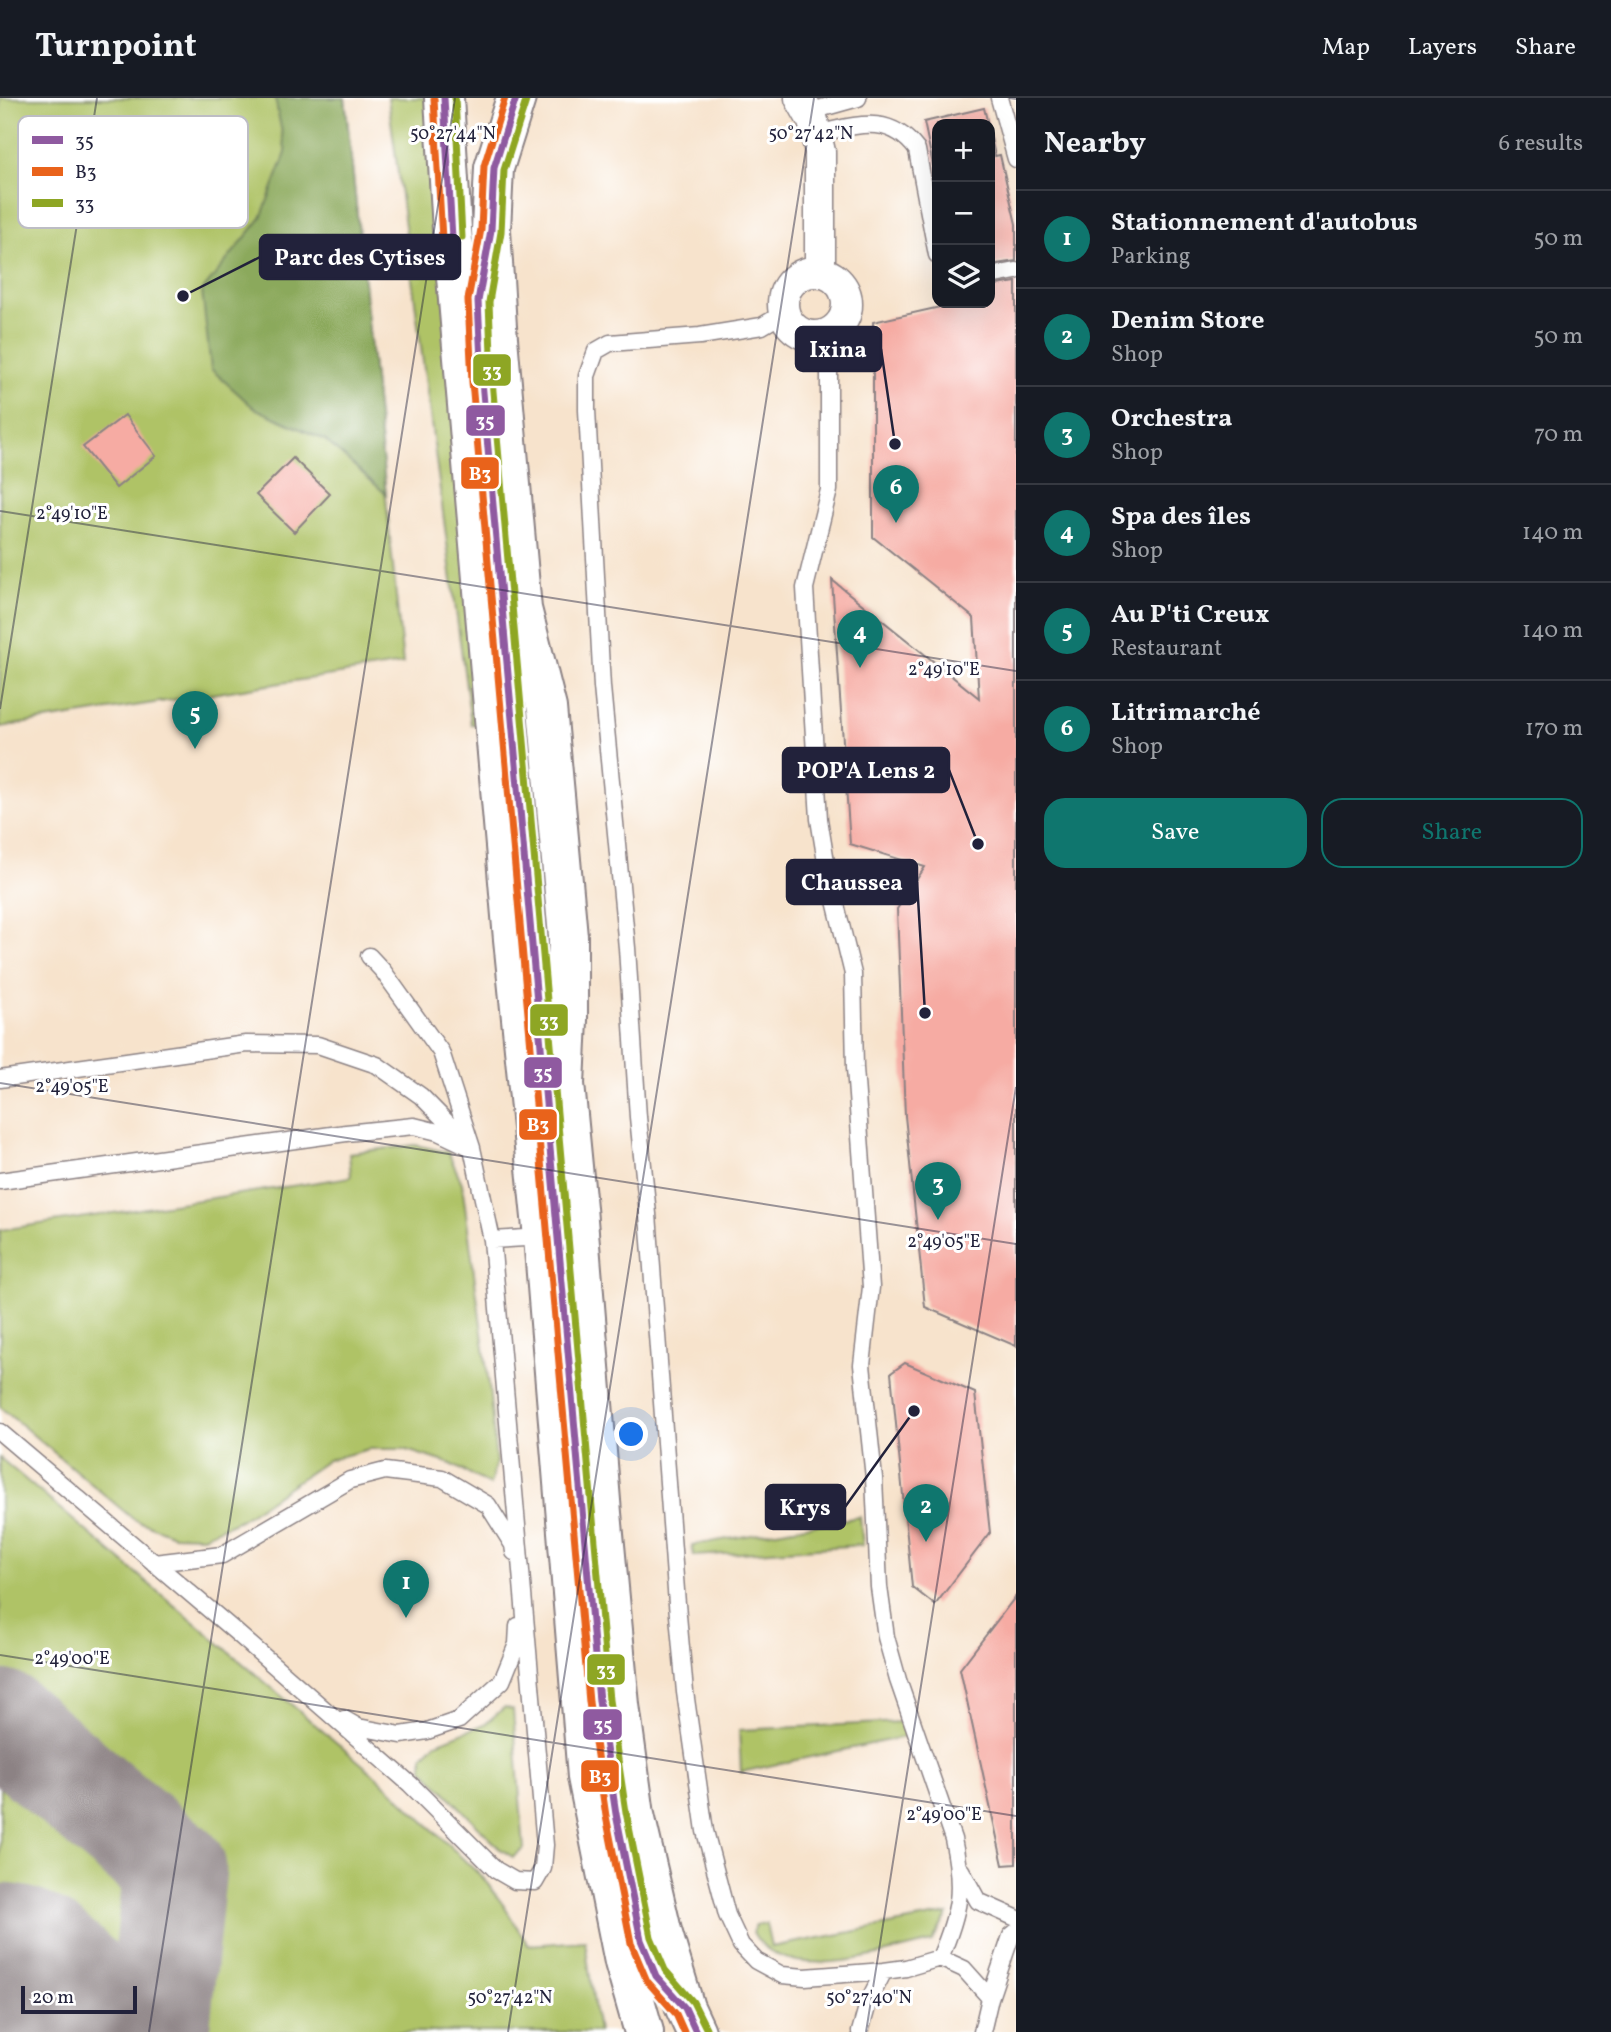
<!DOCTYPE html>
<html lang="en">
<head>
<meta charset="utf-8">
<style>
	:root { --surface:#171b24; --page:#242831; --text:#f1f3f6; --muted:#9ea1a6; --line:#363941; --accent:#0f766e }
	body { margin:0; font-family:Vollkorn,serif; background:var(--page); color:var(--text) }
	.controls { position:absolute; right:21px; top:21px; display:grid; overflow:hidden; border-radius:14px; box-shadow:0 7px 28px #0002 }
	.controls button { width:63px; height:63px; display:grid; place-items:center; padding:0; border:0; border-bottom:2px solid var(--line); background:var(--surface); color:var(--text); font:35px sans-serif }
	.scale { position:absolute; left:21px; bottom:18px; width:116px; box-sizing:border-box; padding-left:7px; border:4px solid #22223b; border-top:0; font-size:19px; line-height:24px; white-space:nowrap; color:#22223b; -webkit-text-stroke:5px #fff; paint-order:stroke }
	.you { position:absolute; left:632px; top:1337px; width:24px; height:24px; margin:-18px; border:5px solid #fff; border-radius:50%; background:#1a73e8; box-shadow:0 0 0 10px #1a73e833 }
	.badge { display:grid; place-items:center; width:46px; height:46px; border-radius:50%; background:var(--accent); color:#fff; font-size:23px; font-weight:700 }
	.pin { position:absolute; translate:-50% -58px; filter:drop-shadow(0 2px 4px #0008) }
	.pin::after { content:''; position:absolute; top:37px; width:24px; height:21px; background:inherit; clip-path:polygon(0 0,100% 0,50% 100%) }
	.list { margin:0; padding:0; list-style:none }
	h2 { display:flex; justify-content:space-between; align-items:center; height:91px; margin:0; padding:0 28px; font-size:30px }
	h2 small { font-size:23px; font-weight:400; color:var(--muted) }
	.list li { display:grid; grid-template-columns:46px 1fr auto; gap:21px; align-items:center; box-sizing:border-box; height:98px; padding:0 28px; border-top:2px solid var(--line) }
	.list b { display:block; font-size:26px; white-space:nowrap }
	.list p { margin:0; font-size:23px; white-space:nowrap; color:var(--muted) }
	.list em { font-size:23px; font-style:normal; color:var(--muted) }
	.actions { display:flex; gap:14px; padding:21px 28px }
	.actions a { flex:1; padding:16px 0; border:2px solid var(--accent); border-radius:21px; text-align:center; font-size:24px; color:var(--accent) }
	.actions .main { background:var(--accent); color:#fff }
	.icon { flex:none; width:38px; height:38px; fill:none; stroke:currentColor; stroke-width:2; stroke-linecap:round; stroke-linejoin:round }
	.map { position:relative; flex:none; width:1016px; height:1934px; overflow:hidden }
	header { display:flex; align-items:center; gap:42px; box-sizing:border-box; height:98px; padding:0 35px; background:var(--surface); border-bottom:2px solid var(--line) }
	header strong { font-size:33px }
	nav { display:flex; gap:38px; margin-inline-start:auto; font-size:24px }
	main { display:flex }
	aside { flex:1; background:var(--surface) }
	.map>svg:first-child { display:block }
	.green { fill:#afc366; stroke:#687250; stroke-width:2 }
	.forest { fill:#8ba95b; stroke:#56664b; stroke-width:2 }
	.lines { fill:none; stroke-linecap:round; stroke-linejoin:round }
	.taxiway { stroke:#8c8284; stroke-width:103 }
	.runway { stroke:#8c8284; stroke-width:257 }
	.building { fill:#f6aba3 }
	.lane-casing { stroke:#8c8284; stroke-width:19 }
	.street-casing { stroke:#8c8284; stroke-width:33 }
	.secondary-casing { stroke:#8c8284; stroke-width:42 }
	.lane { stroke:#fff; stroke-width:16 }
	.street { stroke:#fff; stroke-width:30 }
	.secondary { stroke:#fff; stroke-width:38 }
	.bus-1-casing { stroke:#fff; stroke-width:12 }
	.bus-2-casing { stroke:#fff; stroke-width:12 }
	.bus-3-casing { stroke:#fff; stroke-width:12 }
	.bus-1 { stroke:#8f5aa0; stroke-width:7 }
	.bus-2 { stroke:#e9631b; stroke-width:7 }
	.bus-3 { stroke:#8ea624; stroke-width:7 }
	.ticks { fill:none; stroke:#22223b; stroke-width:2; stroke-opacity:0.45 }
	.key { fill:#fff; stroke:#bdbdc4; stroke-width:2 }
	.key-label { font-size:19px; fill:#22223b }
	.ticks-label { font-size:18px; text-anchor:middle; fill:#22223b; stroke:#fff; stroke-width:6; stroke-linejoin:round; paint-order:stroke }
	.leader { fill:none; stroke:#22223b; stroke-width:2.5 }
	.callout-dot { fill:#22223b; stroke:#fff; stroke-width:2.5 }
	.callout { fill:#22223b; stroke:#22223b; stroke-width:2.5 }
	.callout-label { font-size:23px; text-anchor:middle; font-weight:bold; fill:#fff }
	.line-badge { stroke:#fff; stroke-width:2.5 }
	.badge-label { font-size:19px; text-anchor:middle; font-weight:bold; fill:#fff }
</style>
</head>
<body>
<header>
<strong>Turnpoint</strong>
<nav><a>Map</a><a>Layers</a><a>Share</a></nav>
</header>
<main>
<div class="map">
<svg width="1016" height="1934" viewBox="0 0 1016 1934">
	<rect width="100%" height="100%" fill="#fff"/>
	<filter id="ink" filterUnits="userSpaceOnUse"><feTurbulence type="fractalNoise" baseFrequency=".0143" numOctaves="2"/><feDisplacementMap in="SourceGraphic" scale="14" xChannelSelector="R" yChannelSelector="G"/><feConvolveMatrix kernelMatrix="1 2 1 2 8 2 1 2 1" color-interpolation-filters="sRGB"/></filter>
	<filter id="wash" filterUnits="userSpaceOnUse"><feTurbulence type="fractalNoise" baseFrequency=".00686" numOctaves="4" result="noise"/><feDisplacementMap in="SourceGraphic" scale="28" xChannelSelector="R" yChannelSelector="G"/><feGaussianBlur stdDeviation="1.57" result="paint"/><feColorMatrix in="noise" values="0 0 0 0 0 0 0 0 0 0 0 0 0 0 0 0 0 1.4 0 .05"/><feComposite in="paint" operator="in"/></filter>
	<g filter="url(#wash)">
		<rect width="100%" height="100%" fill="#f7e3cc"/>
		<path class="green" d="M0 0H345L403 566 0 629Z
			M388 0H427L481 627 471 626Z
			M415 1047 448 1054 462 1085 489 1287 496 1364 490 1387 451 1366 403 1351H369L328 1362 240 1422 203 1438 173 1437 133 1421 0 1309V1132L351 1079 349 1055Z
			M0 1360 383 1684 484 1781 504 1808 528 1847 585 1843 598 1934H0Z
			M860 1419 863 1447 694 1458 692 1447Z
			M505 1609 513 1612 524 1751 513 1759 500 1751 423 1671V1658L436 1645 485 1626Z
			M901 1624 908 1638 741 1674 739 1632Z
			M948 1816 932 1844C886 1854 782 1890 753 1834L756 1827 766 1826 771 1849Z"/>
		<path class="forest" d="M275 0H345L386 396 325 342 254 310 211 271 202 193 261 120 286 55Z"/>
		<g class="lines">
			<path class="taxiway" d="M0 1623 175 1771 158 1934"/>
			<path class="runway" d="M0 1914 23 1934"/>
		</g>
		<g id="blocks">
			<path class="building" d="M984 10 988 26H937V86L924 24Z
				M990 35 995 58 1000 57 1016 126V163L990 167Z
				M1016 184V1248L925 1209 905 1018 897 811 925 769 850 746 832 482 979 600 974 520 873 439V224L958 205H990V188Z
				M125 317 156 358 116 390 83 349Z
				M293 360 330 396 294 434 256 397Z
				M905 1265 975 1295 990 1435 935 1507 912 1489 891 1275Z
				M1016 1498V1766L1003 1767 960 1571Z"/>
		</g>
	</g>
	<g filter="url(#ink)">
		<use href="#blocks" fill-opacity="0" stroke="#8c8284" stroke-width="2"/>
		<g class="lines">
			<defs>
				<path id="lane" d="M999 0 1016 61
					M808 14 858 0
					M816 36C855 28 889 14 917 52L937 157
					M990 178 1016 173
					M784 215 762 228 700 238 610 245 596 253 587 278V312L602 589 627 850 638 1019 648 1116 677 1506 685 1594 705 1733 727 1817 741 1847 756 1863 782 1877 805 1879 884 1873 906 1870 940 1860C960 1812 964 1792 953 1741L898 1582 886 1539 879 1489 874 1380 862 1267 871 1189 855 970 853 876 827 770 819 721 805 490 829 392V235
					M0 981 246 946 318 947 377 967 421 998 472 1050 441 954 383 873 369 858
					M0 1083 346 1035 414 1028 438 1034 472 1050 492 1142 545 1747 543 1770 535 1784 515 1783 496 1772 410 1686 237 1535 0 1334
					M492 1142 543 1139
					M154 1465 222 1457 350 1382 385 1373 442 1380 488 1407 513 1447 514 1454
					M599 1594 611 1679
					M344 1621 358 1629 401 1637 427 1633 459 1622 502 1583 517 1546 518 1528
					M618 1726C627 1773 634 1854 667 1890
					M961 1772 978 1803 1016 1820
					M940 1860 964 1871 990 1900
					M860 1934 869 1902 884 1873
					M982 1934 990 1900 1011 1838 1016 1834"/>
				<path id="street" d="M800 0 813 23 820 54V175
					M783 206a32 32 0 1 1 64 0a32 32 0 1 1-64 0Z"/>
				<path id="secondary" d="M444 0 452 132 513 841 543 1139 587 1679 624 1864 644 1934
					M516 0 494 70 491 132 497 229 522 511 547 610 568 838V922L565 986 577 1110 602 1415 620 1607 635 1717 662 1833 685 1910 696 1934"/>
			</defs>
			<use href="#lane" class="lane-casing"/>
			<use href="#street" class="street-casing"/>
			<use href="#secondary" class="secondary-casing"/>
			<use href="#lane" class="lane"/>
			<use href="#street" class="street"/>
			<use href="#secondary" class="secondary"/>
			<defs>
				<path id="bus-1" d="M444 0 452 140
					M516 0 494 70 491 132 478 203 482 283 599 1603 616 1716 641 1842 656 1878 685 1910 696 1934"/>
				<path id="bus-2" d="M505 0 484 68 481 131 468 202 472 284 589 1604 606 1718 631 1845 647 1883 676 1916 684 1934
					M434 1 442 141"/>
				<path id="bus-3" d="M455 0 462 139
					M526 3 504 72 501 134 489 204 492 282 609 1602 626 1714 651 1839 665 1872 693 1904 706 1930"/>
			</defs>
			<use href="#bus-1" class="bus-1-casing"/>
			<use href="#bus-2" class="bus-2-casing"/>
			<use href="#bus-3" class="bus-3-casing"/>
			<use href="#bus-1" class="bus-1"/>
			<use href="#bus-2" class="bus-2"/>
			<use href="#bus-3" class="bus-3"/>
		</g>
	</g>
	<path class="ticks" d="M1009 0 1016 1M0 413 1016 573M0 611 97 0M0 985 1016 1146M0 1557 1016 1718M149 1934 455 0M508 1934 814 0M866 1934 1016 989"/>
	<rect x="18" y="18" width="230" height="112" rx="10" class="key"/>
	<rect x="32" y="38" width="31" height="8" fill="#8f5aa0"/>
	<rect x="32" y="69" width="31" height="9" fill="#e9631b"/>
	<rect x="32" y="101" width="31" height="8" fill="#8ea624"/>
	<g class="key-label">
		<text x="75" y="49">35</text>
		<text x="75" y="80">B3</text>
		<text x="75" y="112">33</text>
	</g>
	<g class="ticks-label">
		<text x="453" y="41">50°27'44"N</text>
		<text x="811" y="41">50°27'42"N</text>
		<text x="72" y="421">2°49'10"E</text>
		<text x="944" y="577">2°49'10"E</text>
		<text x="72" y="994">2°49'05"E</text>
		<text x="944" y="1149">2°49'05"E</text>
		<text x="72" y="1566">2°49'00"E</text>
		<text x="944" y="1722">2°49'00"E</text>
		<text x="510" y="1905">50°27'42"N</text>
		<text x="869" y="1905">50°27'40"N</text>
	</g>
	<path class="leader" d="M183 198L260 159M895 346L881 251M978 746L949 672M925 915L917 784M914 1313L845 1409"/>
	<g class="callout-dot">
		<circle cx="183" cy="198" r="7"/>
		<circle cx="895" cy="346" r="7"/>
		<circle cx="978" cy="746" r="7"/>
		<circle cx="925" cy="915" r="7"/>
		<circle cx="914" cy="1313" r="7"/>
	</g>
	<g class="callout">
		<rect x="260" y="137" width="200" height="44" rx="7"/>
		<rect x="796" y="229" width="85" height="44" rx="7"/>
		<rect x="783" y="650" width="166" height="44" rx="7"/>
		<rect x="787" y="762" width="130" height="44" rx="7"/>
		<rect x="766" y="1387" width="79" height="44" rx="7"/>
	</g>
	<g class="callout-label">
		<text x="360" y="167">Parc des Cytises</text>
		<text x="838" y="259">Ixina</text>
		<text x="866" y="680">POP'A Lens 2</text>
		<text x="852" y="792">Chaussea</text>
		<text x="805" y="1417">Krys</text>
	</g>
	<g class="line-badge">
		<rect x="472" y="255" width="40" height="34" rx="7" fill="#8ea624"/>
		<rect x="465" y="306" width="41" height="33" rx="7" fill="#8f5aa0"/>
		<rect x="460" y="358" width="40" height="34" rx="7" fill="#e9631b"/>
		<rect x="529" y="905" width="40" height="34" rx="7" fill="#8ea624"/>
		<rect x="523" y="958" width="40" height="33" rx="7" fill="#8f5aa0"/>
		<rect x="518" y="1010" width="40" height="33" rx="7" fill="#e9631b"/>
		<rect x="586" y="1555" width="40" height="33" rx="7" fill="#8ea624"/>
		<rect x="582" y="1610" width="41" height="33" rx="7" fill="#8f5aa0"/>
		<rect x="580" y="1661" width="40" height="34" rx="7" fill="#e9631b"/>
	</g>
	<g class="badge-label">
		<text x="492" y="279">33</text>
		<text x="485" y="329">35</text>
		<text x="480" y="382">B3</text>
		<text x="549" y="929">33</text>
		<text x="543" y="981">35</text>
		<text x="538" y="1033">B3</text>
		<text x="606" y="1578">33</text>
		<text x="603" y="1633">35</text>
		<text x="600" y="1685">B3</text>
	</g>
</svg>
<div class="controls">
<button>+</button>
<button>−</button>
<button><svg class="icon" aria-label="layers" viewBox="0 0 24 24"><path d="M12 4l9 5-9 5-9-5zM3 14l9 5 9-5"/></svg></button>
</div>
<div class="scale">20 m</div>
<div class="you"></div>
<div class="pin badge" style="left:406px;top:1520px">1</div>
<div class="pin badge" style="left:926px;top:1444px">2</div>
<div class="pin badge" style="left:938px;top:1122px">3</div>
<div class="pin badge" style="left:860px;top:570px">4</div>
<div class="pin badge" style="left:195px;top:651px">5</div>
<div class="pin badge" style="left:896px;top:425px">6</div>
</div>
<aside>
<h2>Nearby<small>6 results</small></h2>
<ul class="list">
<li><span class="badge">1</span><div><b>Stationnement d'autobus</b><p>Parking</p></div><em>50 m</em></li>
<li><span class="badge">2</span><div><b>Denim Store</b><p>Shop</p></div><em>50 m</em></li>
<li><span class="badge">3</span><div><b>Orchestra</b><p>Shop</p></div><em>70 m</em></li>
<li><span class="badge">4</span><div><b>Spa des îles</b><p>Shop</p></div><em>140 m</em></li>
<li><span class="badge">5</span><div><b>Au P'ti Creux</b><p>Restaurant</p></div><em>140 m</em></li>
<li><span class="badge">6</span><div><b>Litrimarché</b><p>Shop</p></div><em>170 m</em></li>
</ul>
<div class="actions"><a class="main">Save</a><a>Share</a></div>
</aside>
</main>
</body>
</html>
